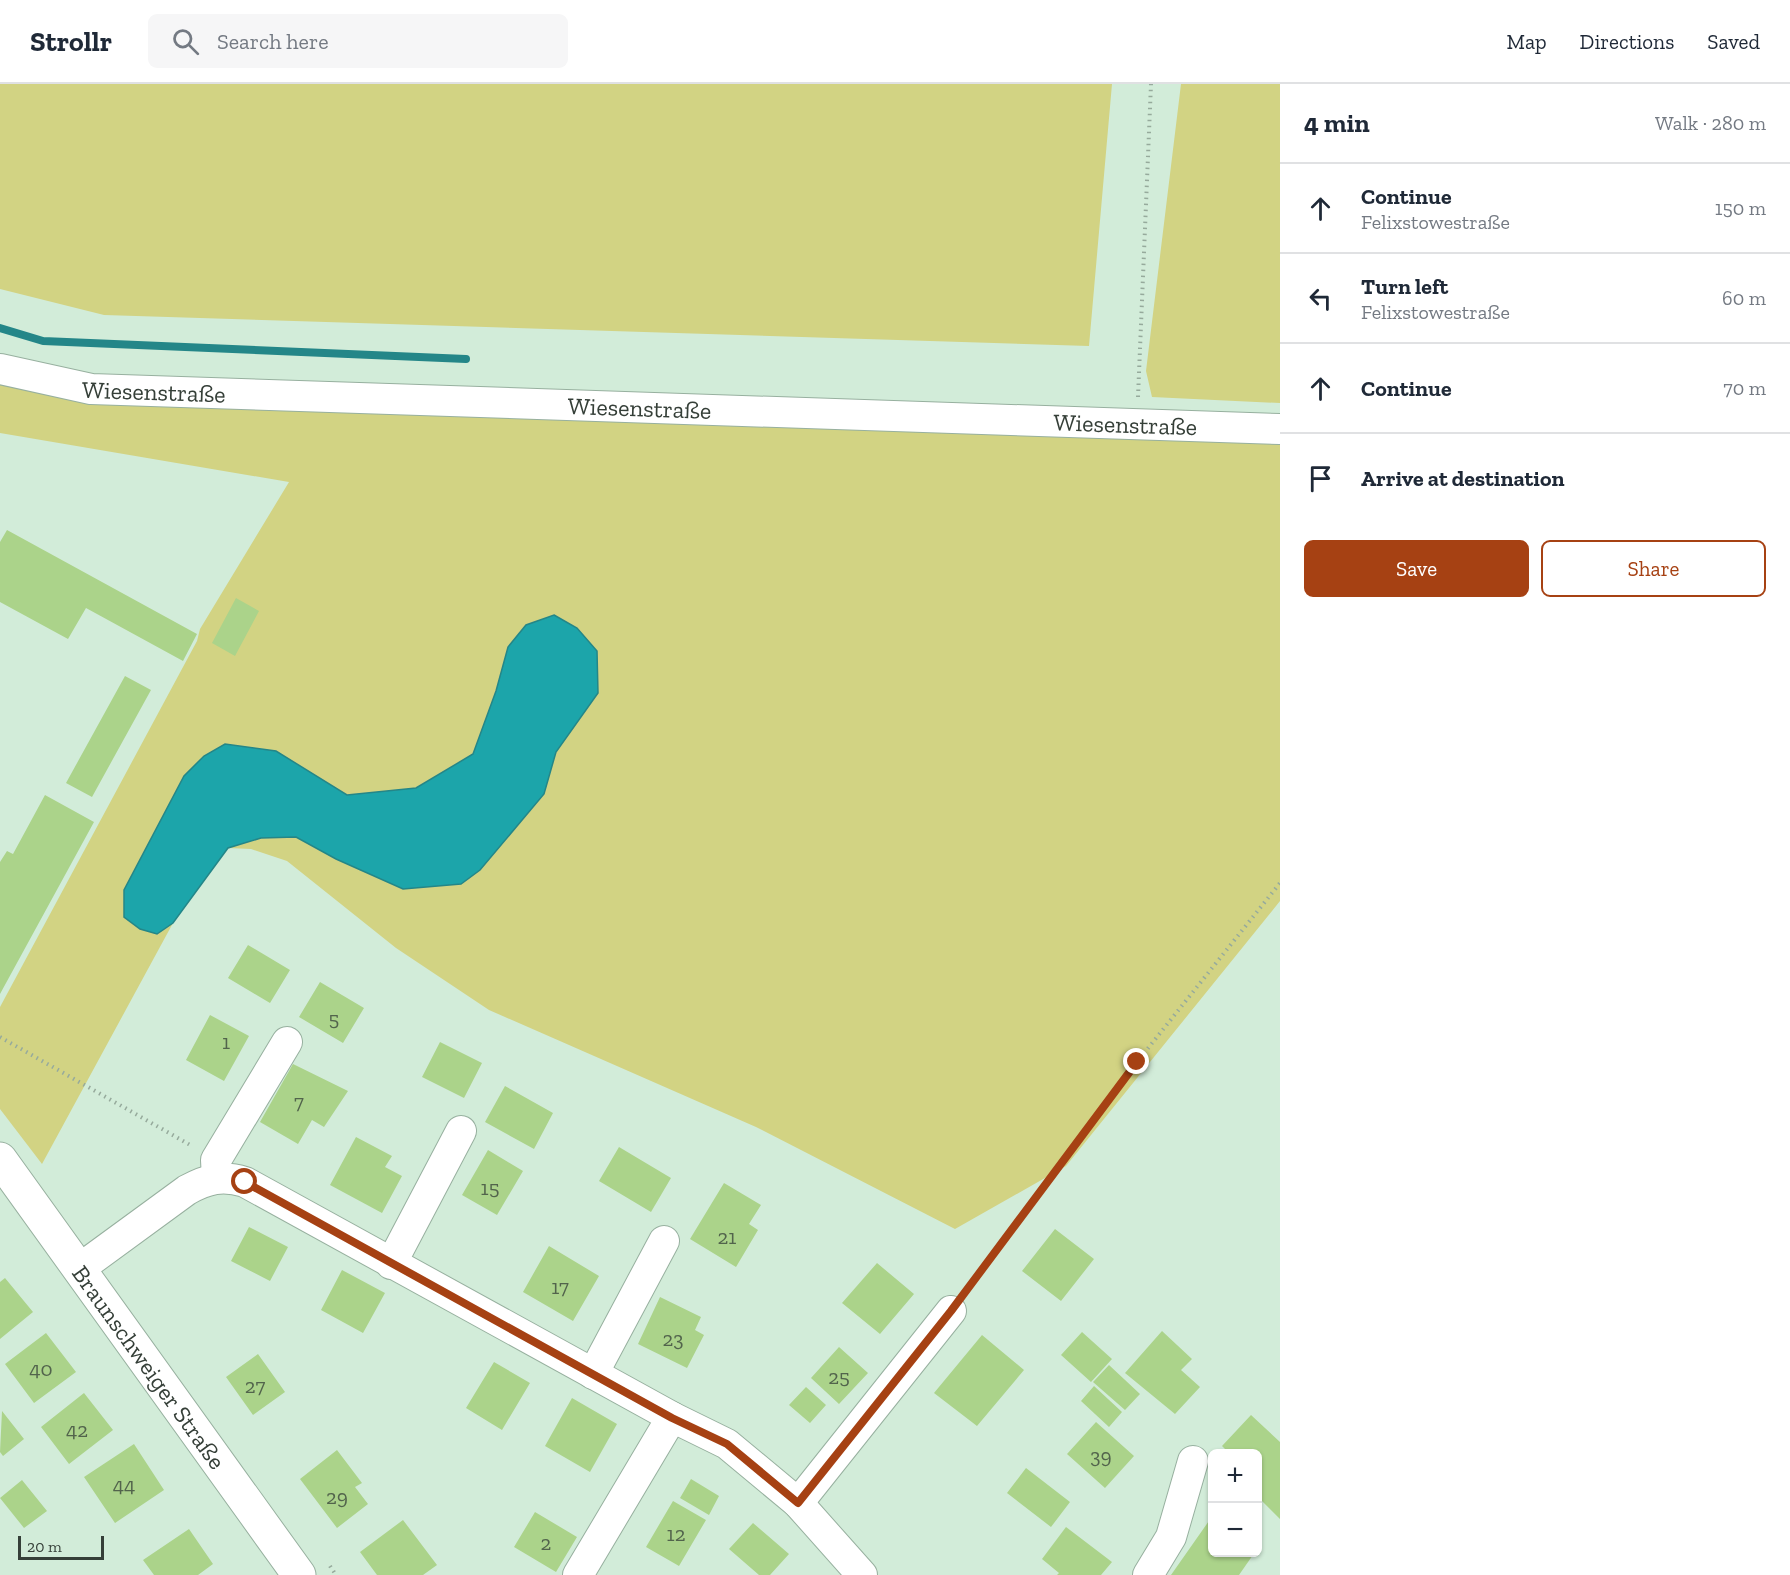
<!DOCTYPE html>
<html lang="en">
<head>
<meta charset="utf-8">
<style>
	:root { --surface:#fff; --page:#f6f6f7; --text:#1f2937; --muted:#747a83; --line:#e0e1e3; --accent:#a64113 }
	body { margin:0; font-family:"Zilla Slab",serif; background:var(--page); color:var(--text) }
	.controls { position:absolute; right:18px; bottom:18px; display:grid; overflow:hidden; border-radius:9px; box-shadow:0 2px 4px #0004 }
	.controls button { width:54px; height:54px; display:grid; place-items:center; padding:0; border:0; border-bottom:2px solid var(--line); background:var(--surface); color:var(--text); font:30px sans-serif }
	.scale { position:absolute; left:18px; bottom:15px; width:86px; box-sizing:border-box; padding-left:6px; border:3px solid #353f38; border-top:0; font-size:16px; line-height:21px; white-space:nowrap; color:#353f38; -webkit-text-stroke:4px #d2ecd9; paint-order:stroke }
	.stop { position:absolute; width:18px; height:18px; margin:-14px; border:4px solid #a64113; border-radius:50%; background:#fff }
	.stop.end { background:#a64113; border-color:#fff; box-shadow:0 2px 6px #0008 }
	.list { margin:0; padding:0; list-style:none }
	h2 { display:flex; justify-content:space-between; align-items:center; height:78px; margin:0; padding:0 24px; font-size:26px }
	h2 small { font-size:20px; font-weight:400; color:var(--muted) }
	.list li { display:grid; grid-template-columns:39px 1fr auto; gap:18px; align-items:center; box-sizing:border-box; height:90px; padding:0 24px; border-top:2px solid var(--line) }
	.list b { display:block; font-size:22px; white-space:nowrap }
	.list p { margin:0; font-size:20px; white-space:nowrap; color:var(--muted) }
	.list em { font-size:20px; font-style:normal; color:var(--muted) }
	.actions { display:flex; gap:12px; padding:18px 24px }
	.actions a { flex:1; padding:14px 0; border:2px solid var(--accent); border-radius:9px; text-align:center; font-size:21px; color:var(--accent) }
	.actions .main { background:var(--accent); color:#fff }
	.icon { flex:none; width:33px; height:33px; fill:none; stroke:currentColor; stroke-width:2; stroke-linecap:round; stroke-linejoin:round }
	.map { position:relative; flex:none; width:1280px; height:1491px; overflow:hidden }
	header { display:flex; align-items:center; gap:36px; box-sizing:border-box; height:84px; padding:0 30px; background:var(--surface); border-bottom:2px solid var(--line) }
	header strong { font-size:28px }
	nav { display:flex; gap:33px; margin-inline-start:auto; font-size:21px }
	.search { width:420px; height:54px; background:var(--page); display:flex; align-items:center; gap:15px; box-sizing:border-box; padding:0 21px; border-radius:9px; color:var(--muted); font-size:22px }
	main { display:flex }
	aside { flex:1; background:var(--surface) }
	.map>svg:first-child { display:block }
	.green { fill:#d2d383 }
	.water { fill:#1ca5aa; stroke:#248688; stroke-width:1.5 }
	.lines { fill:none; stroke-linecap:round; stroke-linejoin:round }
	.stream { stroke:#248688; stroke-width:8 }
	.building { fill:#abd38a }
	.minor-casing { stroke:#97b09f; stroke-width:32 }
	.secondary-casing { stroke:#97b09f; stroke-width:35 }
	.path { stroke:#96aa9c; stroke-width:4; stroke-dasharray:1.5 4.5; stroke-linecap:butt }
	.minor { stroke:#fff; stroke-width:30 }
	.secondary { stroke:#fff; stroke-width:33 }
	.route { stroke:#a64113; stroke-width:8 }
	.labels { text-anchor:middle; dominant-baseline:central; stroke-width:5; stroke-linejoin:round; paint-order:stroke }
	.number-label { font-size:21px; fill:#52644c }
	.street-label { font-size:24px; fill:#353f38; stroke:#d2ecd9 }
</style>
</head>
<body>
<header>
<strong>Strollr</strong>
<div class="search"><svg class="icon" aria-label="search" viewBox="0 0 24 24"><circle cx="10" cy="10" r="6"/><path d="M15 15l6 6"/></svg>Search here</div>
<nav><a>Map</a><a>Directions</a><a>Saved</a></nav>
</header>
<main>
<div class="map">
<svg width="1280" height="1491" viewBox="0 0 1280 1491">
	<rect width="100%" height="100%" fill="#d2ecd9"/>
	<path class="green" d="M0 0H1112L1089 262 104 231 0 205Z
		M1181 0H1280V319L1152 313 1146 287Z
		M0 297 1280 351V817L1066 1082 955 1145 756 1043 489 926 396 864 287 777 251 765 228 764 261 754 296 753 336 775 403 805 461 800 480 786 544 710 556 668 598 609 508 563 496 607 473 670 416 704 347 711 276 667 225 660 204 672 184 692 157 850 173 839 42 1080 0 1025V923L197 557 200 545 289 398 0 349Z"/>
	<path class="water" d="M554 531 577 544 597 567 598 609 556 668 544 710 480 786 461 800 403 805 336 775 296 753 261 754 228 764 173 839 157 850 140 845 124 833V806L184 692 204 672 225 660 276 667 347 711 416 704 473 670 496 607 508 563 526 541Z"/>
	<g class="lines">
		<path class="stream" d="M0 244 43 257 466 275"/>
	</g>
	<path class="building" d="M7 446 197 550 183 577 86 524 68 555 0 518V458Z
		M236 514 259 527 235 572 212 559Z
		M125 592 151 606 92 713 66 699Z
		M45 711 94 738 0 910V778L7 767 13 770Z
		M248 861 290 886 270 919 228 894Z
		M320 898 364 924 343 959 299 933Z
		M210 931 249 952 224 997 186 976Z
		M440 958 482 979 464 1014 422 993Z
		M293 980 348 1007 324 1043 312 1036 298 1060 260 1038Z
		M505 1002 553 1029 534 1065 485 1038Z
		M356 1053 392 1072 385 1083 402 1092 382 1129 330 1101Z
		M619 1063 671 1094 651 1128 599 1097Z
		M488 1066 523 1087 497 1131 462 1111Z
		M724 1099 761 1121 749 1140 758 1146 736 1183 690 1155Z
		M249 1143 288 1163 270 1197 231 1177Z
		M1055 1145 1094 1175 1061 1217 1022 1187Z
		M549 1162 599 1192 573 1237 523 1208Z
		M877 1179 914 1210 880 1250 842 1219Z
		M342 1186 385 1209 363 1249 321 1226Z
		M5 1194 33 1228 0 1255V1198Z
		M660 1213 701 1233 695 1246 704 1251 687 1284 638 1260Z
		M1162 1247 1192 1275 1181 1286 1200 1303 1175 1330 1125 1289Z
		M1082 1248 1112 1275 1091 1298 1061 1271Z
		M46 1249 76 1288 34 1319 5 1280Z
		M982 1251 1024 1286 977 1342 934 1309Z
		M839 1263 868 1289 839 1320 811 1294Z
		M258 1270 285 1308 253 1331 226 1293Z
		M494 1278 530 1299 502 1346 466 1324Z
		M1109 1281 1140 1310 1125 1326 1093 1298Z
		M1094 1302 1122 1328 1109 1343 1081 1317Z
		M806 1303 826 1321 810 1339 789 1321Z
		M84 1309 113 1346 69 1380 41 1343Z
		M572 1314 617 1340 590 1388 545 1362Z
		M2 1327 24 1355 3 1372 0 1368Z
		M1251 1331 1280 1358V1435L1258 1413V1370H1230L1222 1362Z
		M1096 1338 1134 1372 1105 1404 1067 1370Z
		M134 1360 164 1406 115 1439 84 1393Z
		M337 1366 362 1399 355 1403 368 1420 337 1444 300 1395Z
		M1026 1384 1070 1418 1051 1443 1007 1409Z
		M691 1395 719 1412 709 1431 680 1414Z
		M22 1396 47 1427 24 1444 0 1414Z
		M673 1417 706 1436 679 1482 646 1463Z
		M535 1428 577 1453 556 1488 514 1463Z
		M1211 1434 1212 1468H1255L1239 1491H1171Z
		M403 1436 437 1481 423 1491H377L360 1468Z
		M753 1439 789 1470 770 1491H759L729 1465Z
		M1066 1443 1112 1478 1101 1491H1057L1059 1489 1042 1475Z
		M189 1445 213 1480 198 1491H154L143 1476Z"/>
	<g class="lines">
		<defs>
			<g id="minor">
				<path id="s1" d="M0 285 91 305 1280 345"/>
				<path d="M217 1094 216 1076 287 958"/>
				<path d="M391 1180 461 1047"/>
				<path d="M79 1185 187 1106C207 1095 222 1091 245 1098L672 1333 727 1360 798 1419 862 1491"/>
				<path d="M593 1290 664 1157"/>
				<path d="M798 1419 951 1227"/>
				<path d="M578 1491 672 1333"/>
				<path d="M1148 1491 1171 1453 1193 1377"/>
			</g>
			<g id="secondary">
				<path id="s2" d="M0 1075 299 1491"/>
			</g>
		</defs>
		<use href="#minor" class="minor-casing"/>
		<use href="#secondary" class="secondary-casing"/>
		<path class="path" d="M1138 313 1151 0
			M0 953 192 1062
			M967 1204 1137 978 1280 799
			M330 1482 336 1491"/>
		<use href="#minor" class="minor"/>
		<use href="#secondary" class="secondary"/>
	</g>
	<g class="lines">
		<path class="route" d="M245 1098 672 1334 727 1360 798 1419 951 1227 1137 978"/>
	</g>
	<g class="labels">
		<g class="number-label">
			<text x="334" y="934">5</text>
			<text x="226" y="957">1</text>
			<text x="299" y="1017">7</text>
			<text x="490" y="1103">15</text>
			<text x="727" y="1152">21</text>
			<text x="560" y="1202">17</text>
			<text x="673" y="1254">23</text>
			<text x="41" y="1284">40</text>
			<text x="839" y="1292">25</text>
			<text x="255" y="1301">27</text>
			<text x="77" y="1345">42</text>
			<text x="1101" y="1371">39</text>
			<text x="124" y="1400">44</text>
			<text x="337" y="1412">29</text>
			<text x="676" y="1449">12</text>
			<text x="546" y="1458">2</text>
		</g>
		<g class="street-label">
			<text stroke="none"><textPath href="#s1" startOffset="156">Wiesenstraße</textPath></text>
			<text stroke="none"><textPath href="#s1" startOffset="642">Wiesenstraße</textPath></text>
			<text stroke="none"><textPath href="#s1" startOffset="1128">Wiesenstraße</textPath></text>
			<text stroke="none"><textPath href="#s2" startOffset="256">Braunschweiger Straße</textPath></text>
		</g>
	</g>
</svg>
<div class="controls">
<button>+</button>
<button>−</button>
</div>
<div class="scale">20 m</div>
<div class="stop" style="left:245px;top:1098px"></div>
<div class="stop end" style="left:1137px;top:978px"></div>
</div>
<aside>
<h2>4 min<small>Walk · 280 m</small></h2>
<ul class="list">
<li><svg class="icon" aria-label="ahead" viewBox="0 0 24 24"><path d="M12 20V5M6 11l6-6 6 6"/></svg><div><b>Continue</b><p>Felixstowestraße</p></div><em>150 m</em></li>
<li><svg class="icon" aria-label="left" viewBox="0 0 24 24"><path d="M17 20v-9H6M10 6l-5 5 5 5"/></svg><div><b>Turn left</b><p>Felixstowestraße</p></div><em>60 m</em></li>
<li><svg class="icon" aria-label="ahead" viewBox="0 0 24 24"><path d="M12 20V5M6 11l6-6 6 6"/></svg><div><b>Continue</b></div><em>70 m</em></li>
<li><svg class="icon" aria-label="arrive" viewBox="0 0 24 24"><path d="M6 21V4h12l-3 4 3 4H6"/></svg><div><b>Arrive at destination</b></div></li>
</ul>
<div class="actions"><a class="main">Save</a><a>Share</a></div>
</aside>
</main>
</body>
</html>
